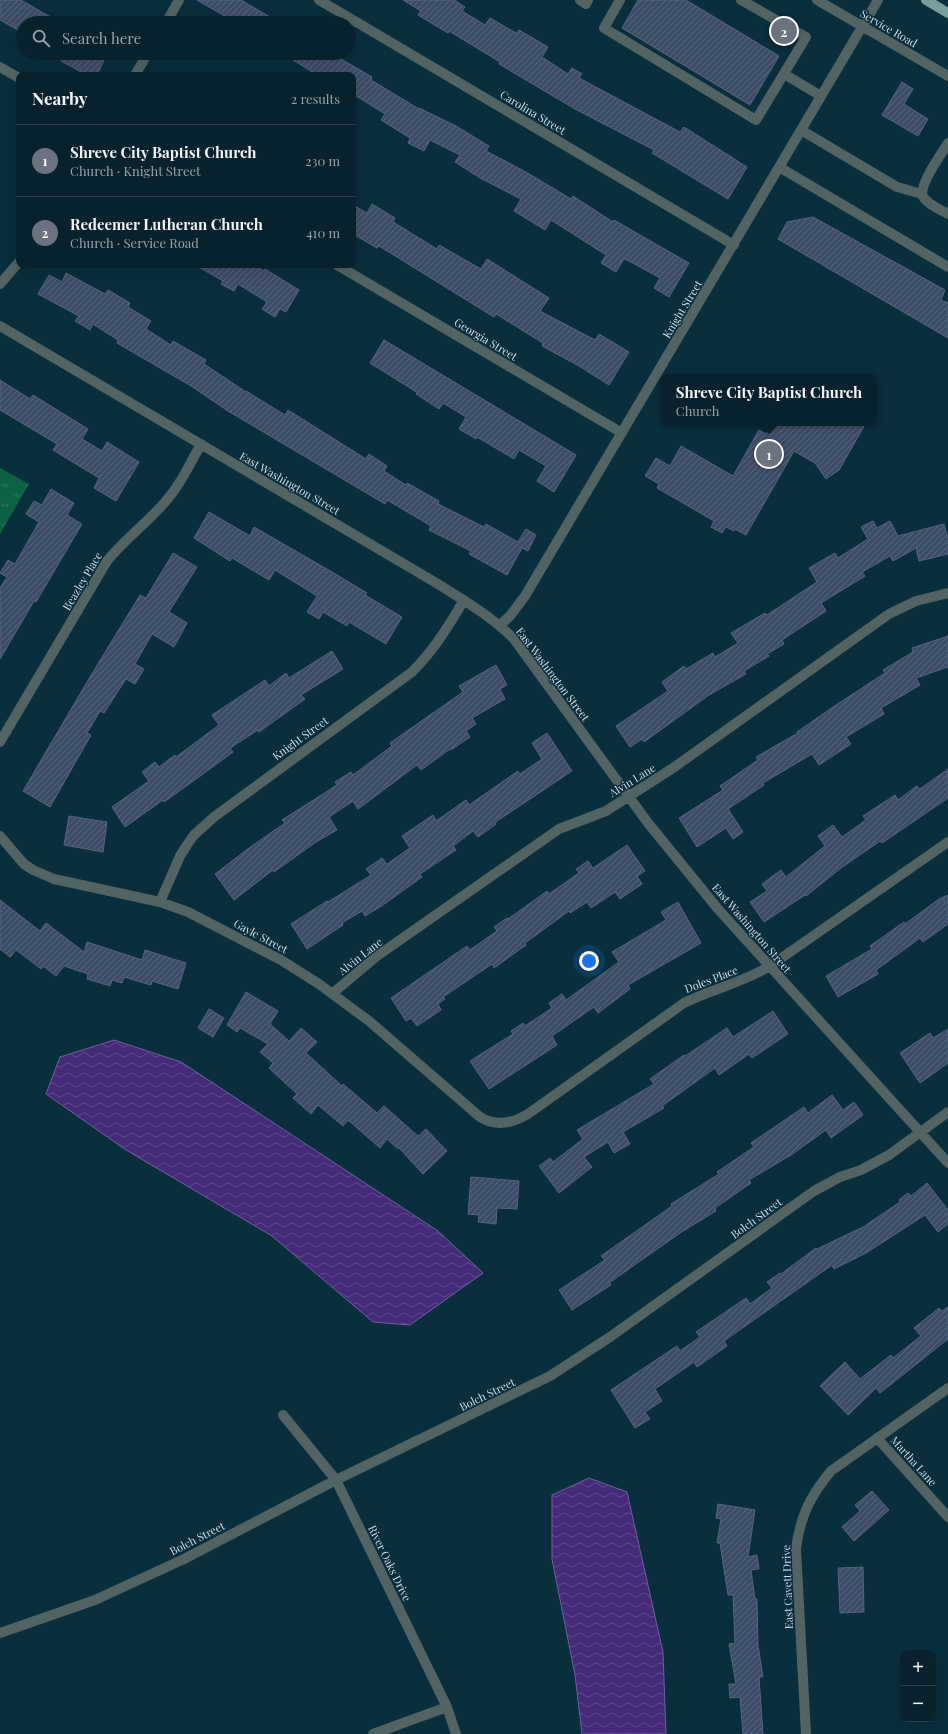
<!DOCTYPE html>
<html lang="en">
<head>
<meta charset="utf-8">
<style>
	:root { --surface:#07222d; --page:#102a35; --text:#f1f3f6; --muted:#98a4aa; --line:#283f49; --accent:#1a73e8 }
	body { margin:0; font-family:"Playfair Display",serif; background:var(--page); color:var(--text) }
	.controls { position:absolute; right:12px; bottom:12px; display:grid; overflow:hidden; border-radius:8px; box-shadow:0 4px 16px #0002 }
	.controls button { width:36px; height:36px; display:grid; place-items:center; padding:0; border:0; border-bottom:1px solid var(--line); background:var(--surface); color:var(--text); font:20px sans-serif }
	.you { position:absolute; left:589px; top:961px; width:14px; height:14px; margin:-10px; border:3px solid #fff; border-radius:50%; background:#1a73e8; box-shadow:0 0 0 6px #1a73e833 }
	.badge { display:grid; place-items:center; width:26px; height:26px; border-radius:50%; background:var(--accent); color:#fff; font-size:13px; font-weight:700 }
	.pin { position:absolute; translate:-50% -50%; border:2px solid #fff; box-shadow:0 1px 4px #0006 }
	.popup { position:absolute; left:661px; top:374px; width:216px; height:52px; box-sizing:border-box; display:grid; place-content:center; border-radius:8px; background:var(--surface); filter:drop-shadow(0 1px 3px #0005); font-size:13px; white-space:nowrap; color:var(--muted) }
	.popup b { font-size:15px; color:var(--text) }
	.popup::after { content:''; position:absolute; left:50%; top:100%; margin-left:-8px; border:8px solid transparent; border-top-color:var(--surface) }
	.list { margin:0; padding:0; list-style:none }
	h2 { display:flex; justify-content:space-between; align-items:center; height:52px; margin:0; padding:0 16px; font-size:17px }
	h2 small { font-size:13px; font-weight:400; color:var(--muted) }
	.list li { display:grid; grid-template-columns:26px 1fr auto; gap:12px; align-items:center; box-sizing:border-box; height:72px; padding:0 16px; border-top:1px solid var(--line) }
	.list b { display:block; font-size:15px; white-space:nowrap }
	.list p { margin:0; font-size:13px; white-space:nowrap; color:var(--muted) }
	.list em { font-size:13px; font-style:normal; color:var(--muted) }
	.icon { flex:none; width:22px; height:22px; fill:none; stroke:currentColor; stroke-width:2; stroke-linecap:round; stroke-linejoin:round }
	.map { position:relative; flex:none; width:948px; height:1734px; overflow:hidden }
	.search { position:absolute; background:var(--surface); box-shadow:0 4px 16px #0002; left:16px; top:16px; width:340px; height:44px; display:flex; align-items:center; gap:10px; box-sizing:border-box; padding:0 14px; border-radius:22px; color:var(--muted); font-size:15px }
	.panel { position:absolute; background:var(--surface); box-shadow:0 4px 16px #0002; left:16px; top:72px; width:340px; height:196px; border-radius:8px }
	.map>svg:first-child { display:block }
	.park { fill:url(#park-tufts) }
	.water { fill:url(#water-waves); stroke:#6e609b }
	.building { fill:url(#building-hatch); stroke:#556580 }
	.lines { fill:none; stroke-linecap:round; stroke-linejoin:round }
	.minor { stroke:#526363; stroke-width:10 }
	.major { stroke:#779c9c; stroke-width:10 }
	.labels { text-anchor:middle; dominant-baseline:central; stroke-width:3; stroke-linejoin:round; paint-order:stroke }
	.street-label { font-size:11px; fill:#cddfe9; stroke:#092e3c }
</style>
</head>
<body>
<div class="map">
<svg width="948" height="1734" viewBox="0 0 948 1734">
	<defs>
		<pattern id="park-tufts" width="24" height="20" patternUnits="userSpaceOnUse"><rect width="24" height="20" fill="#0e6244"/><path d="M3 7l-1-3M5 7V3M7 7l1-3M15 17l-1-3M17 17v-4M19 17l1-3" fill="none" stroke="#30785f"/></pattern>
		<pattern id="water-waves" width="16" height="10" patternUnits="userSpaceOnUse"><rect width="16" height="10" fill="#452a7a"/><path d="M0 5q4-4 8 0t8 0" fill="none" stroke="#5f488d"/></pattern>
		<pattern id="building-hatch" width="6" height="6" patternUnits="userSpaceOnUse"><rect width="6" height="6" fill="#3e4d67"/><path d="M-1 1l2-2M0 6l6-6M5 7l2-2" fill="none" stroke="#59667d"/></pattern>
	</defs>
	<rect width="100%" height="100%" fill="#092e3c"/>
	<path class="park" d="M0 468 29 484 0 534Z"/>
	<path class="water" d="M114 1040 181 1062 438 1231 483 1273 410 1325 373 1322 272 1236 126 1150 46 1094 60 1057Z
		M589 1478 627 1492 663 1652 666 1734H582L575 1675 552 1559V1495Z"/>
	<path class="building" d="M0 0H21L61 23H23V33L0 20Z
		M197 0H241L280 23H225L228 18Z
		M403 0H454L465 7 462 11 485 25 490 18 516 33 519 30 548 47 542 57 568 74 572 68 582 74 579 78 680 132 684 127 747 167 728 199 652 153 654 150 575 109 499 64 500 62 449 31 448 33 418 15 421 11Z
		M638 0H686L779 56 750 105 622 28Z
		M66 53H95L105 58 97 75H87L61 61Z
		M282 53H331L372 77 371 80 419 109V108L456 126 489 146 486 151 526 172 571 199 573 196 613 222 614 220 689 263 669 297 654 288 660 278 631 262 624 259 616 272 601 263 606 255 551 220 545 230 514 211 521 199 480 178 455 162 460 155 430 140 424 151 408 143 410 138 381 120 385 114 353 94V75H317Z
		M902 82 913 89 904 104 928 119 918 136 882 115Z
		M372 204 395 218 393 222 437 249 439 245 481 269 487 259 549 298 540 311 595 340 599 334 629 352 609 385 579 366 542 346 543 343 496 314 494 317 379 246 377 248 353 234V205L367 213Z
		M813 217 945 290 941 300 948 303V338L778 239 787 222Z
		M195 265H254L264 271 265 269 299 290 286 312 280 309 275 317 262 309 267 302 238 284 234 291 221 284 223 281Z
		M66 273 105 294 108 290 130 303 128 307 151 321 146 329 171 345 173 341 206 360 204 364 246 392V391L285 415 288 410 366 459 369 454 387 466 384 471 406 485 407 483 439 501 438 504 484 527 486 524 518 542 526 529 536 535 528 551 522 548 507 575 469 554 471 551 429 530 431 526 387 500 385 504 228 411 191 386 117 343 118 340 93 324 90 330 75 321 79 316 38 294 49 275 62 282Z
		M384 340 576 455 554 492 537 481 546 466 519 450 514 459 477 437 476 439 459 429 466 417 443 403 439 409 416 394 418 393 370 363Z
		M0 380 30 399 33 395 88 429 82 439 102 451 107 442 139 462 116 501 94 488 99 478 53 450 57 444 0 410Z
		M773 423H866L839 470 826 479 815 463 794 451 746 535 735 529 734 531 726 527 722 533 711 527 714 521 657 488 659 484 645 476 656 458 670 466 681 446 733 476 759 430 766 434Z
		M51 489 74 503 67 515 82 524 36 602 34 601 0 659V588L7 577 0 573 8 560 15 564 39 522 26 514 34 501 42 505Z
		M209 512 250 536 254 527 332 572 367 593 365 595 402 617 386 644 349 622 347 626 323 612 319 619 307 612 317 596 275 570 269 580 232 558 230 561 194 538Z
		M873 521 877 528 890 521 898 536 944 524 948 539V554L919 561 916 548 893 561 890 556 862 572 865 576 821 603 826 611 782 640 784 644 767 654 769 656 744 671 746 674 709 695 644 742 642 739 630 747 616 726 668 691 662 682 684 666 686 669 713 653 715 657 738 643 731 633 765 613 767 615 817 582 809 568 835 553 838 558 868 539 861 527Z
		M173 553 197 567 169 612 187 623 174 647 152 634 135 664 144 669 135 684 126 679 104 713 100 711 87 733 91 735 50 807 23 791 90 677 140 595 146 598Z
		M948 636V667L916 678 920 685 881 708 884 714 846 737 851 744 819 765 812 754 763 783 764 785 728 809 743 832 733 839 726 828 697 847 679 818 723 790 720 786 758 760 756 757 798 733 797 732 833 707 885 673 883 670 913 652 912 648Z
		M332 651 343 669 301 695 305 699 259 732 258 730 230 748 233 752 199 777 164 802 163 800 125 827 112 807 149 781 142 772 155 762 159 767 175 755 176 757 219 725 212 715 265 680 269 686 286 673 289 678Z
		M496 665 507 685 500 689 505 699 472 718 476 724 466 731 470 737 451 750 450 749 421 770 417 765 358 809 353 801 329 817 337 830 316 842 274 872 273 870 234 900 215 874 249 848 285 823 282 820 337 785 335 782 351 772 353 775 392 746 390 743 463 692 459 686Z
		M547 733 572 771 494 823 496 824 478 837 473 831 453 846 456 850 420 874 422 877 383 905 365 916 362 911 342 923 343 925 307 949 291 924 327 901 328 902 371 875 366 869 382 858 387 864 410 848 402 836 433 815 436 821 466 800 469 805 518 771 520 774 542 759 532 743Z
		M948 769V798L882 843 880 841 841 868 806 896 805 895 764 922 750 902 767 891 762 884 781 870 786 877 825 846 818 836 833 825 842 837 866 820 863 816 895 795 898 800 917 786 920 789Z
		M69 816 107 822 103 852 64 845Z
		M627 845 645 871 637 876 642 884 620 899 615 892 591 908 587 902 570 913 569 911 525 943 526 945 494 968 492 964 443 997 445 999 438 1004 441 1010 417 1026 411 1018 406 1021 391 998 467 946 470 950 497 931 494 927 507 918 508 919 547 891 549 894 579 873 576 869 588 861 593 868Z
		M948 895V924L923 942 920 938 876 970 878 974 838 997 826 976 872 949 870 946 904 922 905 924 939 899Z
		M0 900 40 931 46 923 84 952 87 942 142 960 145 950 186 963 178 989 152 981 151 985 124 977 122 983 112 980 110 986 87 979 88 974 64 966 56 976 43 966 41 969 16 950 10 957 0 949Z
		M678 902 701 943 628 985 630 989 598 1013 594 1007 552 1036 557 1045 489 1089 470 1061 513 1034 511 1031 523 1023 525 1026 552 1008 549 1003 562 994 566 1000 619 962 612 952 666 920 661 912Z
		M246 992 278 1011 270 1024 289 1041 301 1028 317 1042 306 1053 342 1086 343 1084 377 1113 384 1106 418 1136 426 1129 447 1151 423 1174 399 1148 398 1149 387 1139 380 1148 348 1120 343 1126 318 1105 311 1114 293 1098 297 1094 269 1068 273 1063 260 1052 268 1044 240 1028 237 1032 227 1025Z
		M209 1009 224 1018 213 1037 198 1028Z
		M773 1011 788 1034 752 1058 749 1054 719 1075 715 1068 662 1106 664 1108 623 1132 630 1144 614 1153 608 1142 584 1157 592 1167 559 1193 539 1166 550 1158 553 1162 583 1139 577 1130 654 1084 650 1079 684 1055 685 1056 727 1028 733 1037Z
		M948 1029V1063L920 1083 900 1053 930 1033 933 1038Z
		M832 1095 843 1110 854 1102 863 1115 831 1138 826 1130 791 1155 749 1180 751 1183 715 1208 716 1211 680 1233 609 1283 611 1285 572 1310 559 1290 605 1260 601 1256 672 1206 671 1204 719 1174 717 1172 754 1147 751 1143 804 1107 808 1113Z
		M471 1177 519 1181 517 1209 497 1208 496 1224 478 1222 479 1215 468 1214Z
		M927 1183 948 1210V1224L938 1232 925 1215 866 1253 834 1269 832 1265 724 1341 727 1346 697 1367 694 1362 655 1389 662 1401 645 1412 650 1419 635 1428 611 1390 677 1346 680 1351 700 1337 696 1332 746 1298 750 1304 772 1288 767 1282 780 1273 781 1274 816 1248 817 1249 863 1227 900 1202 899 1200 908 1193 911 1196Z
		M948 1307V1339L880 1393 876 1388 848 1415 820 1386 845 1362 860 1379 891 1355 893 1358 921 1336 914 1328 939 1308 942 1311Z
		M872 1491 889 1510 854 1541 842 1527 860 1511 855 1505Z
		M718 1504 755 1510 748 1557 757 1555 759 1569 751 1570 755 1599H757L758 1645 763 1677H759L763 1734H743L740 1697 730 1698 729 1684H736L729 1644 735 1643 733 1595H728L720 1543H717L721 1519 716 1518Z
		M863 1567 864 1612 840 1613 838 1568Z"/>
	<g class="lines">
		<path class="minor" d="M319 0 734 245
			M580 0 586 4 588 0
			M620 0 604 28 756 120 806 37 741 0
			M817 0 948 76
			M166 23 179 0
			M0 67 19 78
			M784 74 821 96
			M135 75 148 53
			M801 130 897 187 922 194
			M948 143C942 153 916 188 924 198 929 205 941 210 948 214
			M779 167 948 267
			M337 265 622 433
			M0 284 19 262
			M0 326 438 584C465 601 491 616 514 639L648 823 718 909 948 1163
			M500 625 510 616 525 596 878 0
			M0 742 107 561C126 538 147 523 165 502 180 485 190 464 201 444
			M0 836 24 864 33 870 54 879 160 902 188 912 281 960 319 984 369 1021 480 1117C496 1127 513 1123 528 1114L684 1003C712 989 742 983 770 966L948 842
			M160 902 180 856 187 845 194 835 214 817 412 672C434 650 448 627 464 600
			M333 993 377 956 559 829 606 811 673 768 889 614 916 601 948 593
			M283 1415 336 1480 447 1707 456 1734
			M877 1438 948 1517
			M0 1633 95 1600 184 1559 336 1480 550 1376 610 1337 814 1191 840 1177 861 1170 889 1155 948 1112
			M373 1734 447 1707
			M806 1734 796 1549C800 1517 810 1496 831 1471L948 1388"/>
		<path class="major" d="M926 0 948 13"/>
	</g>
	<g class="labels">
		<g class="street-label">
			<text transform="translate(889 28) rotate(30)">Service Road</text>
			<text transform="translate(533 112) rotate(31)">Carolina Street</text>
			<text transform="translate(682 309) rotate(-59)">Knight Street</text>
			<text transform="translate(486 339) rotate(31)">Georgia Street</text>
			<text transform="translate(290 483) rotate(30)">East Washington Street</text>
			<text transform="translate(82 581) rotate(-59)">Beazley Place</text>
			<text transform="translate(553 674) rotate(53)">East Washington Street</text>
			<text transform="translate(300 738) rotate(-36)">Knight Street</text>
			<text transform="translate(632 780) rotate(-32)">Alvin Lane</text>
			<text transform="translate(752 928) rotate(49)">East Washington Street</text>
			<text transform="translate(261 936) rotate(28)">Gayle Street</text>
			<text transform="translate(360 956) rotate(-38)">Alvin Lane</text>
			<text transform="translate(711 979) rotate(-21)">Doles Place</text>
			<text transform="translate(756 1218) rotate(-36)">Bolch Street</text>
			<text transform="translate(487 1394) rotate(-26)">Bolch Street</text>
			<text transform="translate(914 1461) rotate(48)">Martha Lane</text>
			<text transform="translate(197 1538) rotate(-27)">Bolch Street</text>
			<text transform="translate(390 1563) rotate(64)">River Oaks Drive</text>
			<text transform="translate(787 1587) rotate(-92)">East Cavett Drive</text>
		</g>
	</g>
</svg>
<div class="controls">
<button>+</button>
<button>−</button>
</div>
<div class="you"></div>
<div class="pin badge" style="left:769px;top:454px;background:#6b7280">1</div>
<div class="popup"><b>Shreve City Baptist Church</b>Church</div>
<div class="pin badge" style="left:784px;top:31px;background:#6b7280">2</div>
<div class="search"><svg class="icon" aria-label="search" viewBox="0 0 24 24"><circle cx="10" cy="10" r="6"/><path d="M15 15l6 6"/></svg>Search here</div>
<section class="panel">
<h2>Nearby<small>2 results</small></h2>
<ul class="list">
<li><span class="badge" style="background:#6b7280">1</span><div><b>Shreve City Baptist Church</b><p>Church · Knight Street</p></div><em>230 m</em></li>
<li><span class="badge" style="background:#6b7280">2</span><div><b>Redeemer Lutheran Church</b><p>Church · Service Road</p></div><em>410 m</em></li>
</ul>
</section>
</div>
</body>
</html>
